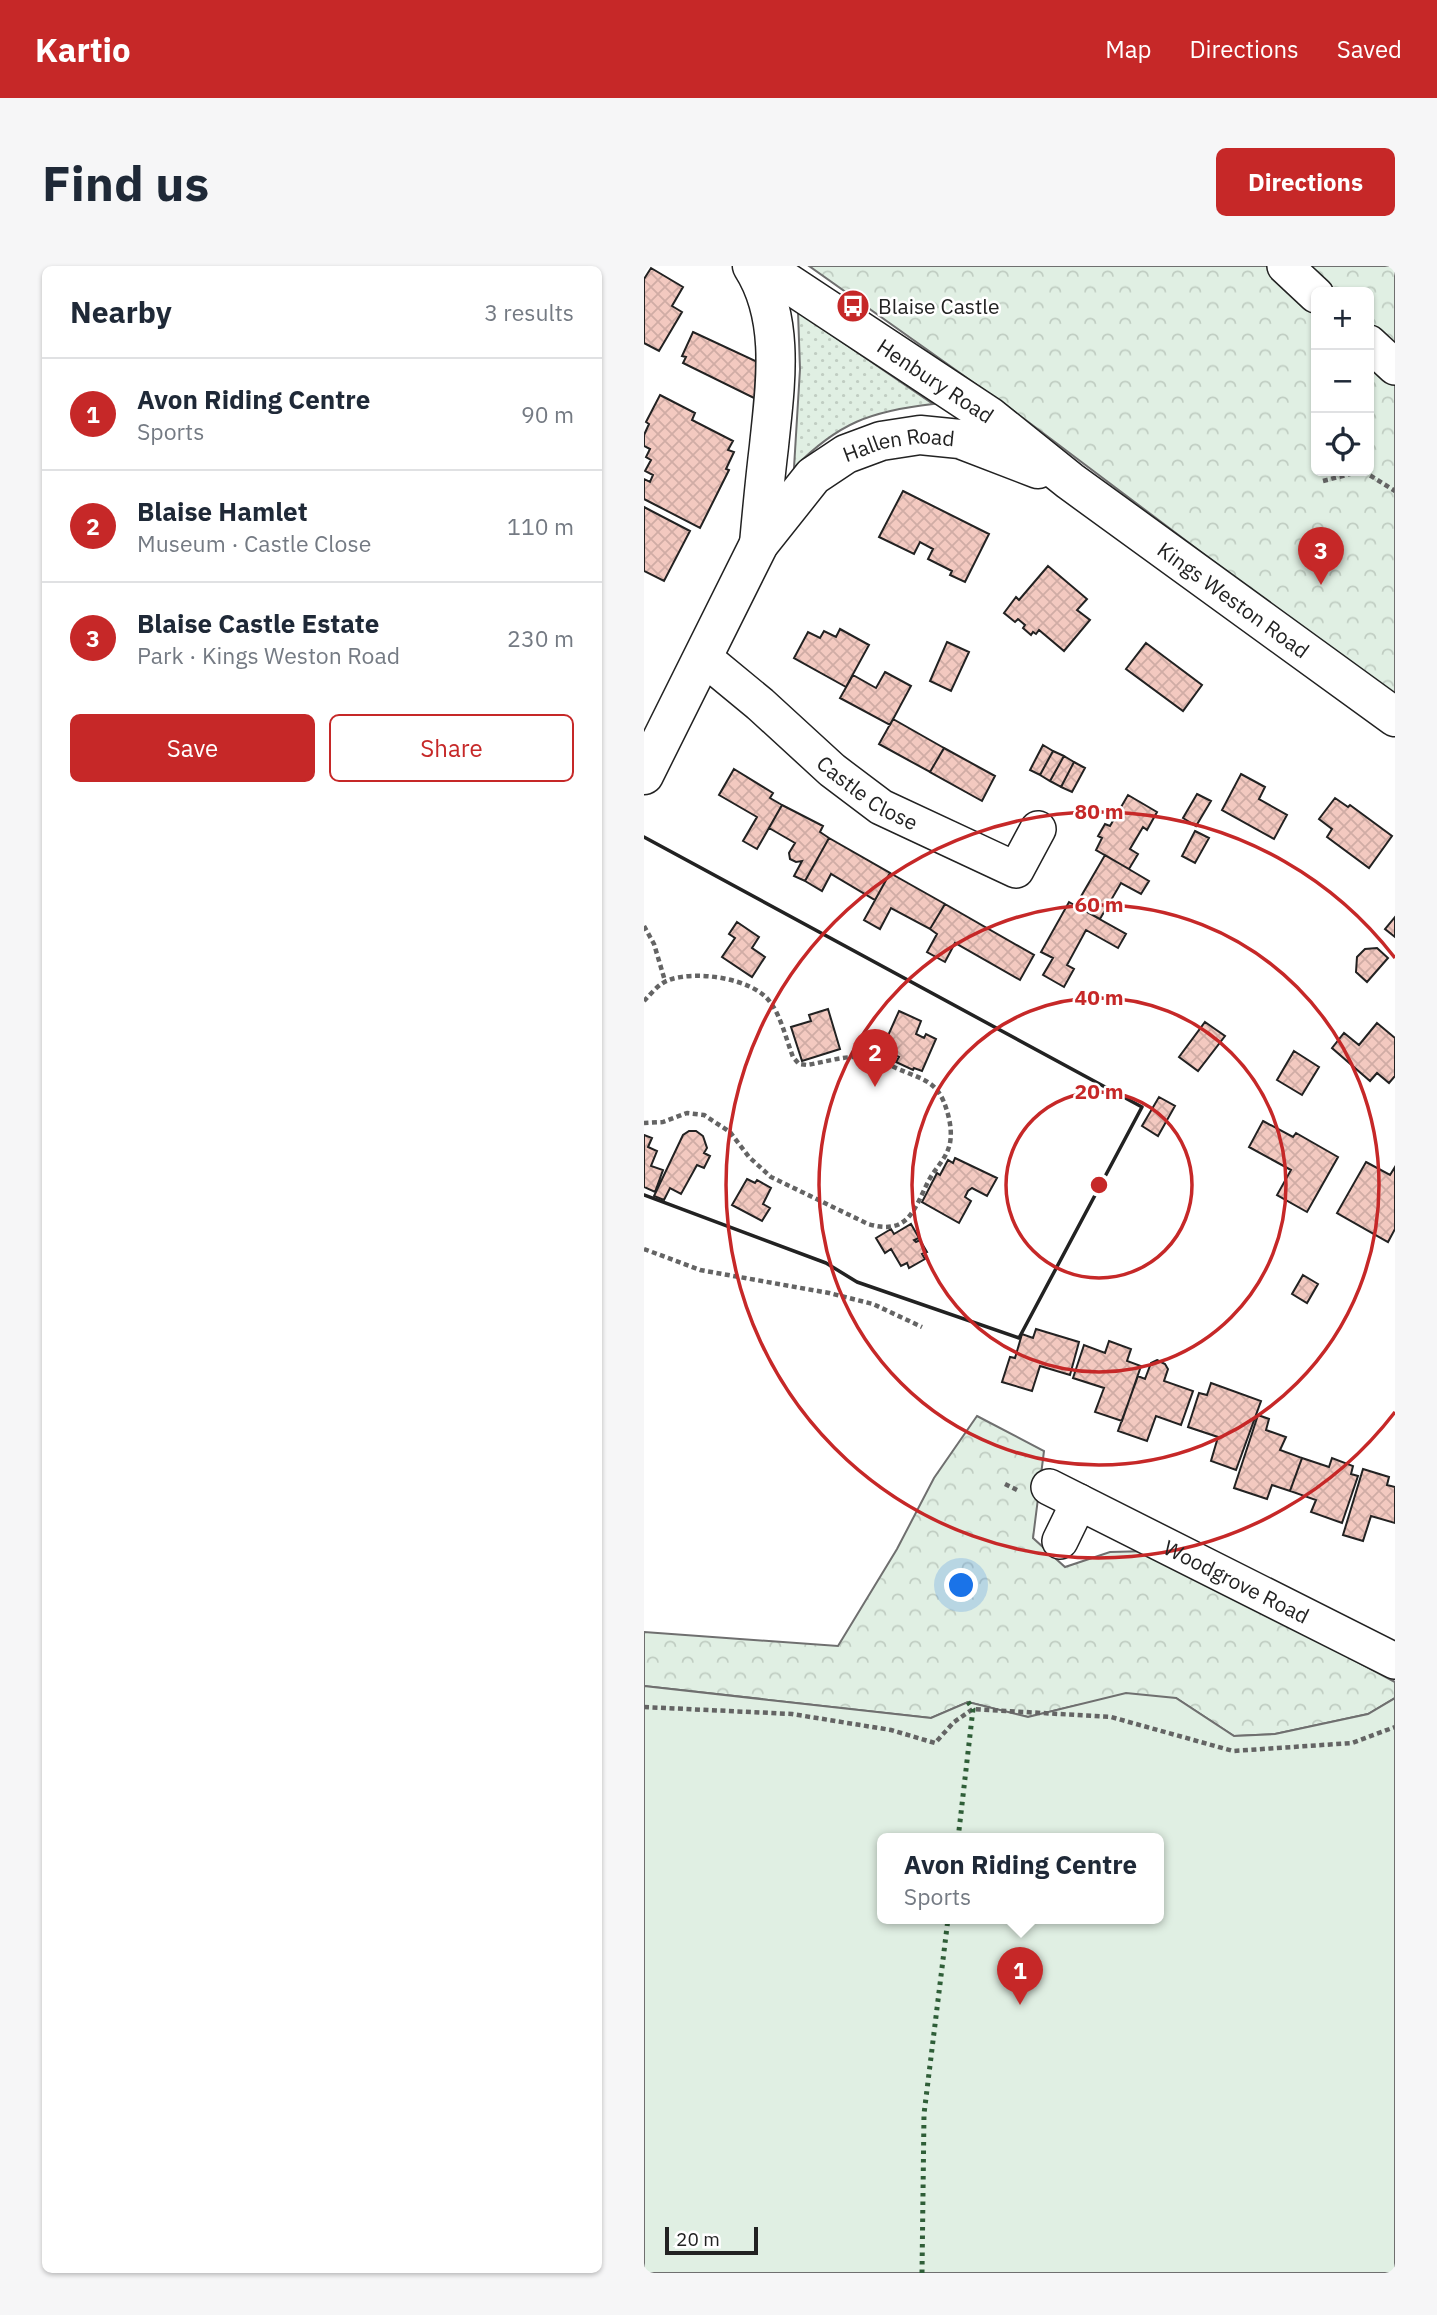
<!DOCTYPE html>
<html lang="en">
<head>
<meta charset="utf-8">
<style>
	:root { --surface:#fff; --page:#f6f6f7; --text:#1f2937; --muted:#747a83; --line:#e0e1e3; --accent:#c62828 }
	body { margin:0; font-family:"IBM Plex Sans",sans-serif; background:var(--page); color:var(--text) }
	.controls { position:absolute; right:21px; top:21px; display:grid; overflow:hidden; border-radius:10px; box-shadow:0 2px 5px #0004 }
	.controls button { width:63px; height:63px; display:grid; place-items:center; padding:0; border:0; border-bottom:2px solid var(--line); background:var(--surface); color:var(--text); font:35px sans-serif }
	.scale { position:absolute; left:21px; bottom:18px; width:93px; box-sizing:border-box; padding-left:7px; border:4px solid #222; border-top:0; font-size:19px; line-height:24px; white-space:nowrap; color:#222; -webkit-text-stroke:5px #fff; paint-order:stroke }
	.you { position:absolute; left:318px; top:1320px; width:24px; height:24px; margin:-18px; border:5px solid #fff; border-radius:50%; background:#1a73e8; box-shadow:0 0 0 10px #1a73e833 }
	.badge { display:grid; place-items:center; width:46px; height:46px; border-radius:50%; background:var(--accent); color:#fff; font-size:23px; font-weight:700 }
	.pin { position:absolute; translate:-50% -58px; filter:drop-shadow(0 2px 4px #0008) }
	.pin::after { content:''; position:absolute; top:37px; width:24px; height:21px; background:inherit; clip-path:polygon(0 0,100% 0,50% 100%) }
	.popup { position:absolute; left:233px; top:1567px; width:287px; height:91px; box-sizing:border-box; display:grid; place-content:center; border-radius:10px; background:var(--surface); filter:drop-shadow(0 2px 5px #0005); font-size:23px; white-space:nowrap; color:var(--muted) }
	.popup b { font-size:26px; color:var(--text) }
	.popup::after { content:''; position:absolute; left:50%; top:100%; margin-left:-14px; border:14px solid transparent; border-top-color:var(--surface) }
	.list { margin:0; padding:0; list-style:none }
	h2 { display:flex; justify-content:space-between; align-items:center; height:91px; margin:0; padding:0 28px; font-size:30px }
	h2 small { font-size:23px; font-weight:400; color:var(--muted) }
	.list li { display:grid; grid-template-columns:46px 1fr auto; gap:21px; align-items:center; box-sizing:border-box; height:112px; padding:0 28px; border-top:2px solid var(--line) }
	.list b { display:block; font-size:26px; white-space:nowrap }
	.list p { margin:0; font-size:23px; white-space:nowrap; color:var(--muted) }
	.list em { font-size:23px; font-style:normal; color:var(--muted) }
	.actions { display:flex; gap:14px; padding:21px 28px }
	.actions a { flex:1; padding:16px 0; border:2px solid var(--accent); border-radius:10px; text-align:center; font-size:24px; color:var(--accent) }
	.actions .main { background:var(--accent); color:#fff }
	.icon { flex:none; width:38px; height:38px; fill:none; stroke:currentColor; stroke-width:2; stroke-linecap:round; stroke-linejoin:round }
	.map { position:relative; flex:none; width:751px; height:2007px; overflow:hidden; border-radius:10px }
	header { display:flex; align-items:center; gap:42px; box-sizing:border-box; height:98px; padding:0 35px; background:var(--accent); color:#fff }
	header strong { font-size:33px }
	nav { display:flex; gap:38px; margin-inline-start:auto; font-size:24px }
	.intro { display:flex; align-items:center; justify-content:space-between; box-sizing:border-box; height:168px; padding:0 42px }
	h1 { margin:0; font-size:49px }
	.button { padding:18px 32px; border-radius:10px; background:var(--accent); color:#fff; font-size:24px; font-weight:700 }
	main { display:flex; gap:42px; padding:0 42px }
	aside { flex:1; background:var(--surface); border-radius:10px; box-shadow:0 2px 5px #0004 }
	.map>svg:first-child { display:block }
	.grass { fill:url(#grass-dots); stroke:#6f6f6f; stroke-width:2 }
	.forest { fill:url(#forest-crowns); stroke:#6f6f6f; stroke-width:2; fill-rule:evenodd }
	.pitch { fill:#e0efe3; stroke:#6f6f6f; stroke-width:2; fill-rule:evenodd }
	.building { fill:url(#building-cross-hatch); stroke:#222; stroke-width:2 }
	.lines { fill:none; stroke-linecap:round; stroke-linejoin:round }
	.minor-casing { stroke:#222; stroke-width:38 }
	.major-casing { stroke:#222; stroke-width:41 }
	.path { stroke:#646464; stroke-width:4.5; stroke-dasharray:5 3.5; stroke-linecap:butt }
	.minor { stroke:#fff; stroke-width:35 }
	.major { stroke:#fff; stroke-width:38 }
	.hedge { stroke:#2f5e38; stroke-width:5; stroke-dasharray:3.5 5; stroke-linecap:butt }
	.wall { stroke:#222; stroke-width:3.5 }
	.ring { fill:none; stroke:#c62828; stroke-width:3.5 }
	.labels { text-anchor:middle; dominant-baseline:central; stroke-width:5; stroke-linejoin:round; paint-order:stroke }
	.poi-label { font-size:21px; fill:#222; stroke:#fff; text-anchor:start }
	.street-label { font-size:21px; fill:#222; stroke:#fff }
	.centre { fill:#c62828; stroke:#fff; stroke-width:3.5 }
	.ring-label { font-size:21px; text-anchor:middle; font-weight:bold; fill:#c62828; stroke:#fff; stroke-width:5; stroke-linejoin:round; paint-order:stroke }
</style>
</head>
<body>
<header>
<strong>Kartio</strong>
<nav><a>Map</a><a>Directions</a><a>Saved</a></nav>
</header>
<div class="intro"><h1>Find us</h1><a class="button">Directions</a></div>
<main>
<aside>
<h2>Nearby<small>3 results</small></h2>
<ul class="list">
<li><span class="badge">1</span><div><b>Avon Riding Centre</b><p>Sports</p></div><em>90 m</em></li>
<li><span class="badge">2</span><div><b>Blaise Hamlet</b><p>Museum · Castle Close</p></div><em>110 m</em></li>
<li><span class="badge">3</span><div><b>Blaise Castle Estate</b><p>Park · Kings Weston Road</p></div><em>230 m</em></li>
</ul>
<div class="actions"><a class="main">Save</a><a>Share</a></div>
</aside>
<div class="map">
<svg width="751" height="2007" viewBox="0 0 751 2007">
	<defs>
		<pattern id="grass-dots" width="8" height="8" patternUnits="userSpaceOnUse" patternTransform="scale(1.75)"><rect width="8" height="8" fill="#e0efe3"/><path d="M2 2h.1M6 6h.1" fill="none" stroke="#c0cdc2" stroke-width="1.8" stroke-linecap="round"/></pattern>
		<pattern id="forest-crowns" width="20" height="18" patternUnits="userSpaceOnUse" patternTransform="scale(1.75)"><rect width="20" height="18" fill="#e0efe3"/><path d="M2 6a3 3 0 1 1 6 0M12 15a3 3 0 1 1 6 0" fill="none" stroke="#c0cdc2"/></pattern>
		<pattern id="building-cross-hatch" width="8" height="8" patternUnits="userSpaceOnUse" patternTransform="scale(1.75)"><rect width="8" height="8" fill="#f3c9c0"/><path d="M0 0l8 8M0 8l8-8" fill="none" stroke="#d0aca5"/></pattern>
	</defs>
	<rect width="100%" height="100%" fill="#fff"/>
	<path class="grass" d="M154 46 289 138C227 145 194 157 150 202L156 103Z"/>
	<path class="forest" d="M165 0H751V432L371 146ZM672 26H725V205H672Z
		M333 1150 400 1185 389 1272 421 1301 466 1286 505 1285 751 1416V1432L724 1448 631 1468 590 1470 532 1432 434 1439 384 1451 324 1436 287 1452 0 1420V1366L194 1380 253 1283 290 1212Z"/>
	<path class="pitch" d="M0 1420 287 1452 324 1436 384 1451 482 1427 532 1432 590 1470 631 1468 724 1448 751 1432V2007H0ZM238 1573H514V1653H238Z"/>
	<path class="building" d="M7 2 39 21 28 40 38 46 15 85 0 77V13Z
		M49 66 118 98 114 134 39 97 42 91 38 90Z
		M16 129 51 147 48 154 89 175 84 184 90 186 82 203 85 204 56 262 0 233V213L6 216 9 209 1 205 7 194 2 191 6 183 0 180V169L5 158 2 156Z
		M259 225 345 268 321 316 306 309 308 305 284 293 289 283 276 276 270 288 235 271Z
		M0 241 46 265 20 315 0 305Z
		M404 300 443 333 433 344 446 354 420 385 395 364 392 368 389 366 387 369 379 362 381 359 374 353 371 356 360 347 372 331 375 334Z
		M196 363 225 379 202 421 150 392 164 366 176 372 180 365 192 371Z
		M303 376 325 386 307 425 286 415Z
		M502 377 558 419 539 445 482 403Z
		M241 406 267 420 246 459 196 432 209 409 232 422Z
		M249 453 300 482 286 506 235 478Z
		M399 479 409 485 396 509 386 504Z
		M300 482 351 510 338 535 286 506Z
		M409 485 420 490 406 515 396 509Z
		M420 490 430 496 417 521 406 515Z
		M430 496 441 502 428 526 417 521Z
		M90 503 129 527 126 532 138 539 113 583 99 575 113 551 75 529Z
		M597 508 621 521 615 533 643 549 630 573 578 544Z
		M553 528 567 535 552 560 539 552Z
		M484 529 513 546 503 564 499 561 486 583 494 588 485 603 452 584 458 572 454 570 461 558 466 560Z
		M691 532 704 541 706 539 748 570 725 602 683 571 688 563 675 553Z
		M138 539 179 560 176 566 185 572 161 615 150 610 158 595 152 596 146 593 145 587 151 577 125 562Z
		M551 565 565 572 551 597 538 590Z
		M185 572 246 607 231 634 187 608 178 625 161 615Z
		M461 589 505 615 497 628 477 617 456 653 432 639Z
		M246 607 301 638 286 663 247 642 236 663 220 654Z
		M425 636 482 668 474 682 442 664 423 699 430 703 420 721 399 709 409 692 397 686Z
		M301 638 390 689 376 714 311 677 301 696 283 686 293 668 286 663Z
		M751 651V671L741 663Z
		M93 656 115 671 108 682 121 691 108 711 78 691 91 672 85 668Z
		M733 682 744 692 723 716 712 706 713 691 721 683Z
		M184 743 196 783 158 795 147 761 167 755 165 749Z
		M255 745 277 755 272 768 280 772 282 768 292 773 278 805 270 802 269 804 252 796 255 791 238 783Z
		M561 756 581 770 554 805 535 791Z
		M733 757 751 772V810L745 817 733 807 726 815 688 782 700 767 715 779Z
		M650 785 675 801 658 829 633 814Z
		M515 831 531 840 514 870 498 860Z
		M619 855 649 871 652 867 694 891 663 946 633 929 647 904 605 881Z
		M45 865H52L59 870 63 882 60 887 66 890 60 902 53 899 37 928 26 922 20 934 10 930 39 869Z
		M0 869 8 872 4 881 13 885 7 900 19 904 11 926 0 921Z
		M311 892 353 912 343 930 328 922 324 925 321 931 327 935 315 957 278 936 293 907 296 909 304 894 309 897Z
		M722 896 746 909 751 901V963L744 976 693 947Z
		M103 913 111 917 113 914 127 922 119 938 126 942 118 955 88 939Z
		M267 958 275 972 270 974 272 976 276 974 283 986 278 988 281 993 265 1002 263 997 257 1000 247 983 241 987 232 972 247 963 250 968Z
		M659 1009 674 1018 663 1037 648 1028Z
		M392 1063 435 1076 426 1109 396 1100 388 1125 358 1116 366 1091 371 1092 378 1068 389 1072Z
		M465 1075 487 1083 483 1095 497 1100 478 1155 451 1146 460 1122 429 1112 440 1079 461 1087Z
		M513 1094 521 1098 524 1103 520 1115 549 1125 537 1159 512 1150 503 1175 474 1165 494 1110 501 1113 507 1097Z
		M567 1117 617 1135 592 1204 567 1195 574 1171 544 1161 555 1127 563 1129Z
		M614 1149 625 1153 622 1164 642 1171 636 1184 658 1192 646 1225 628 1219 623 1233 590 1222Z
		M658 1192 685 1201 688 1192 709 1200 707 1208 714 1210 698 1257 667 1246 672 1234 646 1225Z
		M719 1203 745 1211 743 1219 751 1221V1257L727 1250 719 1275 699 1269Z"/>
	<g class="lines">
		<defs>
			<g id="minor">
				<path d="M641 0 672 29"/>
				<path d="M725 77 751 101"/>
				<path id="s1" d="M59 391 116 438 188 504 237 541 372 604 394 563"/>
				<path id="s2" d="M405 1221 751 1395"/>
				<path d="M416 1275 435 1236"/>
			</g>
			<g id="major">
				<path d="M108 0C142 53 131 121 125 180 121 213 118 245 115 278"/>
				<path id="s3" d="M118 0 345 150 426 215 751 451"/>
				<path id="s4" d="M0 509 115 278 169 210 202 188 237 175 276 169 316 173 394 203"/>
			</g>
		</defs>
		<use href="#minor" class="minor-casing"/>
		<use href="#major" class="major-casing"/>
		<path class="path" d="M719 205 751 225
			M679 215 718 205
			M0 660 10 678 21 715
			M0 735C7 728 15 717 25 714 51 704 109 712 126 736 137 750 142 773 149 791L155 798 163 799C181 796 199 790 217 791 229 791 241 797 252 802 279 814 294 814 303 845 306 855 308 866 306 877 303 892 292 901 285 914 270 943 265 970 224 958L127 911 105 891 86 866 60 849 43 847 19 856 0 857
			M0 983 56 1004 185 1027 229 1038 278 1061
			M361 1218 373 1224
			M0 1441 148 1448 247 1464 291 1477 310 1456 329 1443 467 1451 589 1485 708 1477 751 1461"/>
		<use href="#minor" class="minor"/>
		<use href="#major" class="major"/>
		<path class="hedge" d="M314 1573 329 1443 324 1436
			M278 2007 280 1848 304 1653"/>
		<path class="wall" d="M0 571 498 841 375 1072 213 1016 182 997 0 929"/>
	</g>
	<g class="ring">
		<circle cx="455" cy="919" r="93"/>
		<circle cx="455" cy="919" r="187"/>
		<circle cx="455" cy="919" r="280"/>
		<path d="M751 1146A373 373 0 1 1 751 692"/>
	</g>
	<defs>
		<symbol id="bus-disc" viewBox="-11 -11 22 22"><circle r="9.5" fill="#c62828" stroke="#fff"/><path d="M-5-6H5V4H4V6H2V4H-2V6H-4V4H-5ZM-3.5-4V0h7V-4ZM-3.5 1.2v1.5H-2V1.2ZM2 1.2v1.5H3.5V1.2Z" fill="#fff"/></symbol>
	</defs>
	<g fill-rule="evenodd">
		<use href="#bus-disc" x="190" y="21" width="38" height="38"/>
	</g>
	<g class="labels">
		<g class="poi-label">
			<text x="234" y="40">Blaise Castle</text>
		</g>
		<g class="street-label">
			<text stroke="none"><textPath href="#s3" startOffset="208">Henbury Road</textPath></text>
			<text stroke="none"><textPath href="#s4" startOffset="439">Hallen Road</textPath></text>
			<text stroke="none"><textPath href="#s3" startOffset="578">Kings Weston Road</textPath></text>
			<text stroke="none"><textPath href="#s1" startOffset="214">Castle Close</textPath></text>
			<text stroke="none"><textPath href="#s2" startOffset="210">Woodgrove Road</textPath></text>
		</g>
	</g>
	<circle cx="455" cy="919" r="10" class="centre"/>
	<g class="ring-label">
		<text x="455" y="553">80 m</text>
		<text x="455" y="646">60 m</text>
		<text x="455" y="739">40 m</text>
		<text x="455" y="833">20 m</text>
	</g>
</svg>
<div class="controls">
<button>+</button>
<button>−</button>
<button><svg class="icon" aria-label="locate" viewBox="0 0 24 24"><circle cx="12" cy="12" r="6"/><path d="M12 2v4M12 18v4M2 12h4M18 12h4"/></svg></button>
</div>
<div class="scale">20 m</div>
<div class="you"></div>
<div class="pin badge" style="left:376px;top:1739px">1</div>
<div class="popup"><b>Avon Riding Centre</b>Sports</div>
<div class="pin badge" style="left:231px;top:821px">2</div>
<div class="pin badge" style="left:677px;top:319px">3</div>
</div>
</main>
</body>
</html>
